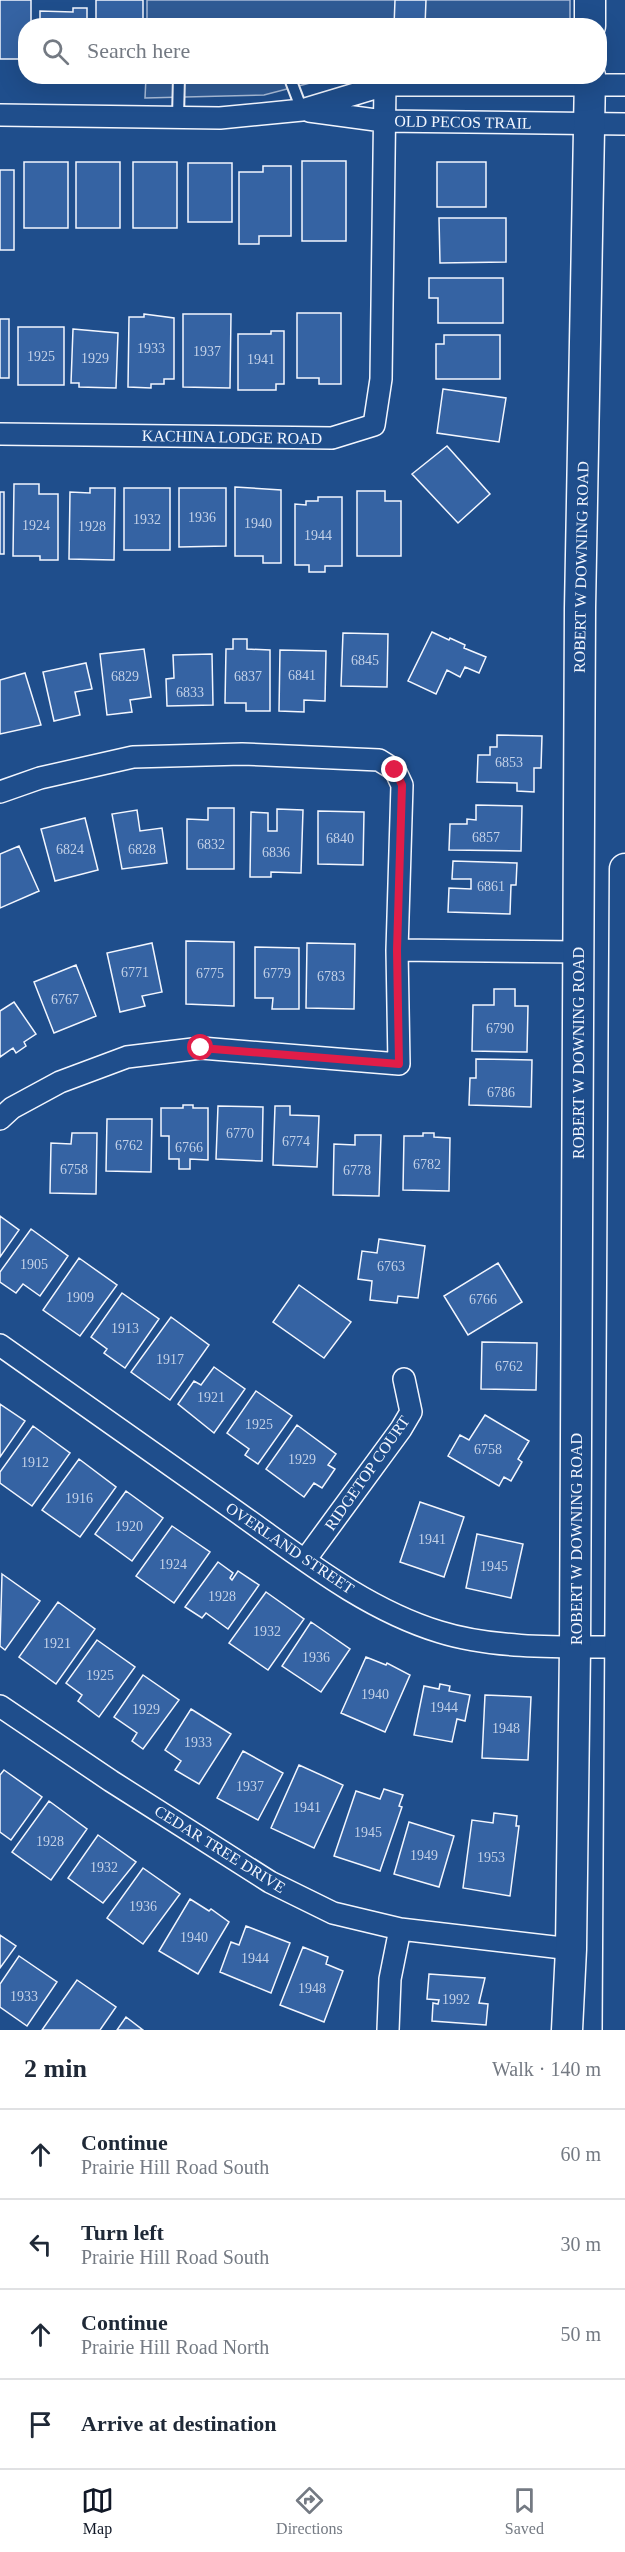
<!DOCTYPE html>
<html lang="en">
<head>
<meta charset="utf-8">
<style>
	:root { --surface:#fff; --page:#f2f2f3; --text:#1f2937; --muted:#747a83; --line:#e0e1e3; --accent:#111827 }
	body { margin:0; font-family:"Times New Roman",serif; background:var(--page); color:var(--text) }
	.stop { position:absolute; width:18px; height:18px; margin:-14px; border:4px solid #e11d48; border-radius:50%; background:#fff }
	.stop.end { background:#e11d48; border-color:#fff; box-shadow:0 2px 6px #0008 }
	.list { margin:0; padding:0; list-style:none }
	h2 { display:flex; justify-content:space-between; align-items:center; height:78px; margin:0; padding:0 24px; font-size:26px }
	h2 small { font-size:20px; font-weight:400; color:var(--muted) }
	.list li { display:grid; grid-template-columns:39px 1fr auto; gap:18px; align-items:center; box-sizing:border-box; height:90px; padding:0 24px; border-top:2px solid var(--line) }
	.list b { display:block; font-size:22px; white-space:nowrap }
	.list p { margin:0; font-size:20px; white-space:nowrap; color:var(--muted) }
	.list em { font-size:20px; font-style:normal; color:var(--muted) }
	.icon { flex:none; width:33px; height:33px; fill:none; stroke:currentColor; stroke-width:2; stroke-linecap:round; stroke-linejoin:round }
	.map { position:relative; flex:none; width:625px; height:2030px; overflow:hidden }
	.search { position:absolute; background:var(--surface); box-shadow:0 6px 24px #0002; left:18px; right:18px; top:18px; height:66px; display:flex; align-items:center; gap:15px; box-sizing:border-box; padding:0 21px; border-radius:24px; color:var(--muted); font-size:22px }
	.sheet { height:438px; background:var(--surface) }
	nav { display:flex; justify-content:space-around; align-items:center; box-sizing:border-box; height:84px; border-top:2px solid var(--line); background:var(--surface); font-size:16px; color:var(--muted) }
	nav a { display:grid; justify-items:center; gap:3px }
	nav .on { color:var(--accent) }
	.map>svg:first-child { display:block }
	.built { fill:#305b95; stroke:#a8bbd7; stroke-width:1.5 }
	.building { fill:#3563a3; stroke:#f2f6ff; stroke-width:1.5 }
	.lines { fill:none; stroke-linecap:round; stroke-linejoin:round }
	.service-casing { stroke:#f2f6ff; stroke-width:14 }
	.minor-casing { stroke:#f2f6ff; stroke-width:24 }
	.secondary-casing { stroke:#f2f6ff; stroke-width:33 }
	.service { stroke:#1f4e8c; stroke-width:10 }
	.minor { stroke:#1f4e8c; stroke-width:21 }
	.secondary { stroke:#1f4e8c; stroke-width:30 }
	.route { stroke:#e11d48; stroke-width:8 }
	.labels { text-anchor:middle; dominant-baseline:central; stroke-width:4.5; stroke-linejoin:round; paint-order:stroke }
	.number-label { font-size:14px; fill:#c3d1e8 }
	.street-label { font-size:16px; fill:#f2f6ff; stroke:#1f4e8c }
</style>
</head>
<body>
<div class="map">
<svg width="625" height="2030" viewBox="0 0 625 2030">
	<rect width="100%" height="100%" fill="#1f4e8c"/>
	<path class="built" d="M147 0H570V25L147 26Z
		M146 77H333L264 95 145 98Z"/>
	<path class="building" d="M0 0H31V26H26V59H0Z
		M96 0H143V26H96Z
		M395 0H426L425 26H394Z
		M73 8H87V26H40V11L73 12Z
		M302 161H346V241H302Z
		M24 162H68V228H24Z
		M76 162H120V228H76Z
		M133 162H177V228H133Z
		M437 162H486V207H437Z
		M188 163H232V222H188Z
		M263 166H291V236H259V244H239V172H263Z
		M0 170H14V250H0Z
		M439 218H506V262L440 263Z
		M429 278H503V323H438V298H429Z
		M297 313H341V384H319V378H297Z
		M144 314 174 318V379H164V384H151V388L128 387 129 317H144Z
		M183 314H231L230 388 183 387Z
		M0 319H9V378H0Z
		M18 327H64V385H18Z
		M73 329 118 333 116 388 79 387V383H71Z
		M271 331H284V384H276V390H238V334H271Z
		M444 335H500V379H436V344H444Z
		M443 389 506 398 499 442 437 433Z
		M447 446 490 494 458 523 412 474Z
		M14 484H39V494H58V560H40V556H13Z
		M235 487 281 490V563H263V556H235Z
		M90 488H115L114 560 69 559 70 492 90 493Z
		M124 488H170V550H124Z
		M179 488H226V546L179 547Z
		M357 491H385V501H401V556H357Z
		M0 492H4V554H0Z
		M318 497H342V566H325V572H309V565H295V504L306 505V501H318Z
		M432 632 449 640 450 638 465 645 464 648 486 657 479 673 465 667 460 677 447 670 436 694 408 681Z
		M343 633 388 634 387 687 341 686Z
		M233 639H247V649L270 650V711H246V703H225L226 649H233Z
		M144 649 151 697 130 700 132 712 107 715 100 654Z
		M280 650 326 651 325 701 304 700V712L279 711Z
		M212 654 213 705 167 706 166 679 174 678 173 655Z
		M86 663 92 689 75 692 80 715 54 721 43 672Z
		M25 673 41 725 0 734V680Z
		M497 735 542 736 541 768H534V792L517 791V783L477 782 478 755H490V747H497Z
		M476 805 522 806 521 851 449 850 450 824H467V819L476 820Z
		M208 808H234V869H187V819L208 820Z
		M277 809 303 810 301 873 271 872V877H250L251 812 268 813V831H277Z
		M137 810 140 831 162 828 167 863 122 869 112 814Z
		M318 811 364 812 363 865 318 864Z
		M85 818 98 870 55 881 41 829Z
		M19 846 39 891 0 908V854Z
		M453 861 517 863 516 885H511L510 914 448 912 449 888 471 889V879H452Z
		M186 941 234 942V1006L186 1004Z
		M152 943 162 992 142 996 145 1006 120 1012 107 953Z
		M307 943 355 944 354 1009 306 1008Z
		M255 947 299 948V1009H272L273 998H255Z
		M76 965 96 1016 54 1033 34 982Z
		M494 989H515V1006H528L527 1052 472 1051 473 1005H494Z
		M14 1002 36 1034 24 1042 26 1046 16 1053 13 1048 0 1057V1011Z
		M476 1059 532 1060 531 1107 469 1105 470 1078H476Z
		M183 1105H193V1108H208V1160L190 1159V1169H179V1159H169V1136H161V1108H183Z
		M218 1106 263 1107 262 1161 216 1159Z
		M275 1106H290V1115L319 1116 317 1167 273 1165Z
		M107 1119H152L151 1172 106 1171Z
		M72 1133H97L96 1194 50 1193 51 1143 71 1144Z
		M423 1133H434V1137L450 1138 449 1191 403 1190 404 1136H423Z
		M355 1135H381L379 1196 333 1195 334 1144 355 1145Z
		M0 1216 19 1230 0 1257Z
		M31 1229 68 1256 40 1296 23 1284 16 1293 0 1282V1272Z
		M379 1239 425 1246 418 1298 398 1296 397 1303 370 1300 372 1281 358 1279 362 1251 377 1253Z
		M79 1258 117 1285 80 1336 43 1310Z
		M498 1263 522 1302 468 1335 444 1296Z
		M299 1285 351 1322 324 1358 273 1322Z
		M122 1293 159 1319 125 1368 104 1353 107 1349 91 1337Z
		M171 1317 209 1345 170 1400 131 1372Z
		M482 1342 537 1343 536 1390 481 1389Z
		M214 1367 245 1389 214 1433 178 1404 194 1381 201 1385Z
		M256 1391 292 1416 258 1464 245 1455 249 1449 227 1433Z
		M0 1404 25 1421 0 1457Z
		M485 1415 529 1441 518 1459 522 1462 511 1481 504 1477 499 1486 448 1456 460 1435 469 1440Z
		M297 1425 336 1454 328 1465 335 1469 322 1488 314 1483 304 1497 266 1469Z
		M33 1426 70 1453 32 1506 0 1483V1472Z
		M79 1459 116 1487 80 1537 42 1510Z
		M126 1491 163 1518 132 1561 95 1534Z
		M420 1502 464 1517 444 1577 400 1562Z
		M172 1526 210 1552 174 1603 136 1576Z
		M477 1534 523 1544 511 1598 466 1588Z
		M218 1562 233 1573 230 1578 232 1580 238 1571 259 1585 228 1629 206 1613 202 1618 185 1607Z
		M2 1574 40 1601 5 1650 0 1646Z
		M266 1592 304 1619 268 1670 229 1643Z
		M58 1602 95 1629 56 1684 19 1657Z
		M311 1622 350 1649 321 1692 282 1666Z
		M97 1640 135 1667 99 1717 78 1701 82 1695 66 1683Z
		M366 1657 386 1665 387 1663 410 1675 385 1732 341 1713Z
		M143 1675 179 1700 143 1749 132 1741 137 1733 114 1717Z
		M440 1684 450 1686 449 1691 470 1695 465 1721 457 1719 452 1742 414 1735 424 1686 439 1689Z
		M485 1695 531 1697 528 1760 482 1758Z
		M191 1709 231 1734 199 1784 175 1770 181 1761 165 1750Z
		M243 1751 283 1773 258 1820 217 1798Z
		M299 1765 343 1785 314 1848 271 1828Z
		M4 1770 42 1797 11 1840 0 1832V1775Z
		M384 1789 403 1795 399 1806 402 1807 380 1871 334 1856 356 1791 380 1799Z
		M49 1801 87 1829 51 1880 12 1852Z
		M494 1813 517 1816 516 1826H519L510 1896 463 1888 472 1820 493 1823Z
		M409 1822 454 1836 439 1887 394 1874Z
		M98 1835 136 1862 103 1903 68 1878Z
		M143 1868 180 1894 143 1944 107 1918Z
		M190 1899 209 1911 211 1909 229 1922 198 1974 159 1951Z
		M246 1926 290 1943 271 1993 220 1972 231 1942 239 1945Z
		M0 1935 16 1946 0 1968Z
		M303 1947 328 1957 326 1964 343 1971 324 2022 280 2005Z
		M19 1956 57 1982 27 2026 0 2007V1984Z
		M429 1974 485 1978 479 2003 488 2004 486 2025 432 2021 433 2003 438 2004 439 2000 427 1999Z
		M77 1980 116 2007 100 2030H42Z
		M126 2017 143 2030H117Z"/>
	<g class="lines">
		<defs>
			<path id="service" d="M289 76 302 110
				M178 117 179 76"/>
			<path id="minor" d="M309 111 383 121 625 124
				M0 115 220 118 302 110 385 85H625
				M0 434 332 438 374 425 381 379 385 85
				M0 792 40 778 133 757 242 754 379 760 395 770 402 785 397 950 399 1064 201 1048 127 1057 60 1082 12 1108 0 1119
				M397 950 579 952
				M0 1345C78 1400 156 1455 234 1510 298 1555 364 1609 440 1632 494 1649 564 1647 621 1647
				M305 1560 401 1429 411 1412 404 1379
				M0 1706 111 1781 270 1882 333 1913 400 1929 571 1949
				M388 2030 390 1979 400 1929"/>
			<path id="secondary" d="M590 0V26
				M567 2030 571 1949 575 1647 580 608 590 76
				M618 2030 625 869"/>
		</defs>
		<use href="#service" class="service-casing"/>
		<use href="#minor" class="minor-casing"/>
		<use href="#secondary" class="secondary-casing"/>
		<use href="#service" class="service"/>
		<use href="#minor" class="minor"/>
		<use href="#secondary" class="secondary"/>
	</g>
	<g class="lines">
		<path class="route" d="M201 1048 399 1064 397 950 402 785 395 770"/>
	</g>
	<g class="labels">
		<g class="number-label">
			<text x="151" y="348">1933</text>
			<text x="207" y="351">1937</text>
			<text x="41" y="356">1925</text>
			<text x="95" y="358">1929</text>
			<text x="261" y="359">1941</text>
			<text x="202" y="517">1936</text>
			<text x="147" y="519">1932</text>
			<text x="258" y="523">1940</text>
			<text x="36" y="525">1924</text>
			<text x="92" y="526">1928</text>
			<text x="318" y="535">1944</text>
			<text x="365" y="660">6845</text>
			<text x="302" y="675">6841</text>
			<text x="125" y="676">6829</text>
			<text x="248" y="676">6837</text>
			<text x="190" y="692">6833</text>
			<text x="509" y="762">6853</text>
			<text x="486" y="837">6857</text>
			<text x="340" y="838">6840</text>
			<text x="211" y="844">6832</text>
			<text x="70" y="849">6824</text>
			<text x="142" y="849">6828</text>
			<text x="276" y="852">6836</text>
			<text x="491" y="886">6861</text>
			<text x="135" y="972">6771</text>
			<text x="210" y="973">6775</text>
			<text x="277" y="973">6779</text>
			<text x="331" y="976">6783</text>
			<text x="65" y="999">6767</text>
			<text x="500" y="1028">6790</text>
			<text x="501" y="1092">6786</text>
			<text x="240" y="1133">6770</text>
			<text x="296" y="1141">6774</text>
			<text x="129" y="1145">6762</text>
			<text x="189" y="1147">6766</text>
			<text x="427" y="1164">6782</text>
			<text x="74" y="1169">6758</text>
			<text x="357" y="1170">6778</text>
			<text x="34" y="1264">1905</text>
			<text x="391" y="1266">6763</text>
			<text x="80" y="1297">1909</text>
			<text x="483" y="1299">6766</text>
			<text x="125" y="1328">1913</text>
			<text x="170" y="1359">1917</text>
			<text x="509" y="1366">6762</text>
			<text x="211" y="1397">1921</text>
			<text x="259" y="1424">1925</text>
			<text x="488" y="1449">6758</text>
			<text x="302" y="1459">1929</text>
			<text x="35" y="1462">1912</text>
			<text x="79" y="1498">1916</text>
			<text x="129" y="1526">1920</text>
			<text x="432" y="1539">1941</text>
			<text x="173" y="1564">1924</text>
			<text x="494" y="1566">1945</text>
			<text x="222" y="1596">1928</text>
			<text x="267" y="1631">1932</text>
			<text x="57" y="1643">1921</text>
			<text x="316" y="1657">1936</text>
			<text x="100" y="1675">1925</text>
			<text x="375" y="1694">1940</text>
			<text x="444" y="1707">1944</text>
			<text x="146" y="1709">1929</text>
			<text x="506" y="1728">1948</text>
			<text x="198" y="1742">1933</text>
			<text x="250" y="1786">1937</text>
			<text x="307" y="1807">1941</text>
			<text x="368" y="1832">1945</text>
			<text x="50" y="1841">1928</text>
			<text x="424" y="1855">1949</text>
			<text x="491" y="1857">1953</text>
			<text x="104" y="1867">1932</text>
			<text x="143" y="1906">1936</text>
			<text x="194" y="1937">1940</text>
			<text x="255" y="1958">1944</text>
			<text x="312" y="1988">1948</text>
			<text x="24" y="1996">1933</text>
			<text x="456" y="1999">1992</text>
		</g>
		<g class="street-label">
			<text transform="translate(463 122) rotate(1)">OLD PECOS TRAIL</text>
			<text transform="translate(232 437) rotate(1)">KACHINA LODGE ROAD</text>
			<text transform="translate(581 567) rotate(-89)">ROBERT W DOWNING ROAD</text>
			<text transform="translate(578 1053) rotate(-90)">ROBERT W DOWNING ROAD</text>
			<text transform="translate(367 1473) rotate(-55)">RIDGETOP COURT</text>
			<text transform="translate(576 1539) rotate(-90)">ROBERT W DOWNING ROAD</text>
			<text transform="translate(290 1548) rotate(34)">OVERLAND STREET</text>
			<text transform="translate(220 1849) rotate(32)">CEDAR TREE DRIVE</text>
		</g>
	</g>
</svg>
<div class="stop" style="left:201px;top:1048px"></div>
<div class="stop end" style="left:395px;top:770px"></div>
<div class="search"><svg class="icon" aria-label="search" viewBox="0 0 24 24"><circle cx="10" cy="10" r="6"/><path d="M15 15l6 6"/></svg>Search here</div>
</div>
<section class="sheet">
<h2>2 min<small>Walk · 140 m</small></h2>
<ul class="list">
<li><svg class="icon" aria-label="ahead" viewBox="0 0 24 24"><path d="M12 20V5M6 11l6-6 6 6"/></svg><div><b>Continue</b><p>Prairie Hill Road South</p></div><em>60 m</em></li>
<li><svg class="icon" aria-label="left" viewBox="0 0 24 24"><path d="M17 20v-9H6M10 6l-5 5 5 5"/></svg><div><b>Turn left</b><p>Prairie Hill Road South</p></div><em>30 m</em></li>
<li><svg class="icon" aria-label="ahead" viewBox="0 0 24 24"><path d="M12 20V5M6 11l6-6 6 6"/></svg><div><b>Continue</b><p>Prairie Hill Road North</p></div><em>50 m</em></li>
<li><svg class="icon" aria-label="arrive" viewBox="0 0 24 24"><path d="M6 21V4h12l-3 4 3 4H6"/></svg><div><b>Arrive at destination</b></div></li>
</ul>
</section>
<nav>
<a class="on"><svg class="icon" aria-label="map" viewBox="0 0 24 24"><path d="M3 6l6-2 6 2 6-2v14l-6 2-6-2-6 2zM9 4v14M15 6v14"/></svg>Map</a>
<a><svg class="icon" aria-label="directions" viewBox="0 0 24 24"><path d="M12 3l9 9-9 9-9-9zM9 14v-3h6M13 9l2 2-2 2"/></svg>Directions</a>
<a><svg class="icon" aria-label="saved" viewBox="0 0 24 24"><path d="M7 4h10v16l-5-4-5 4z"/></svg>Saved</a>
</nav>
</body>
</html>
